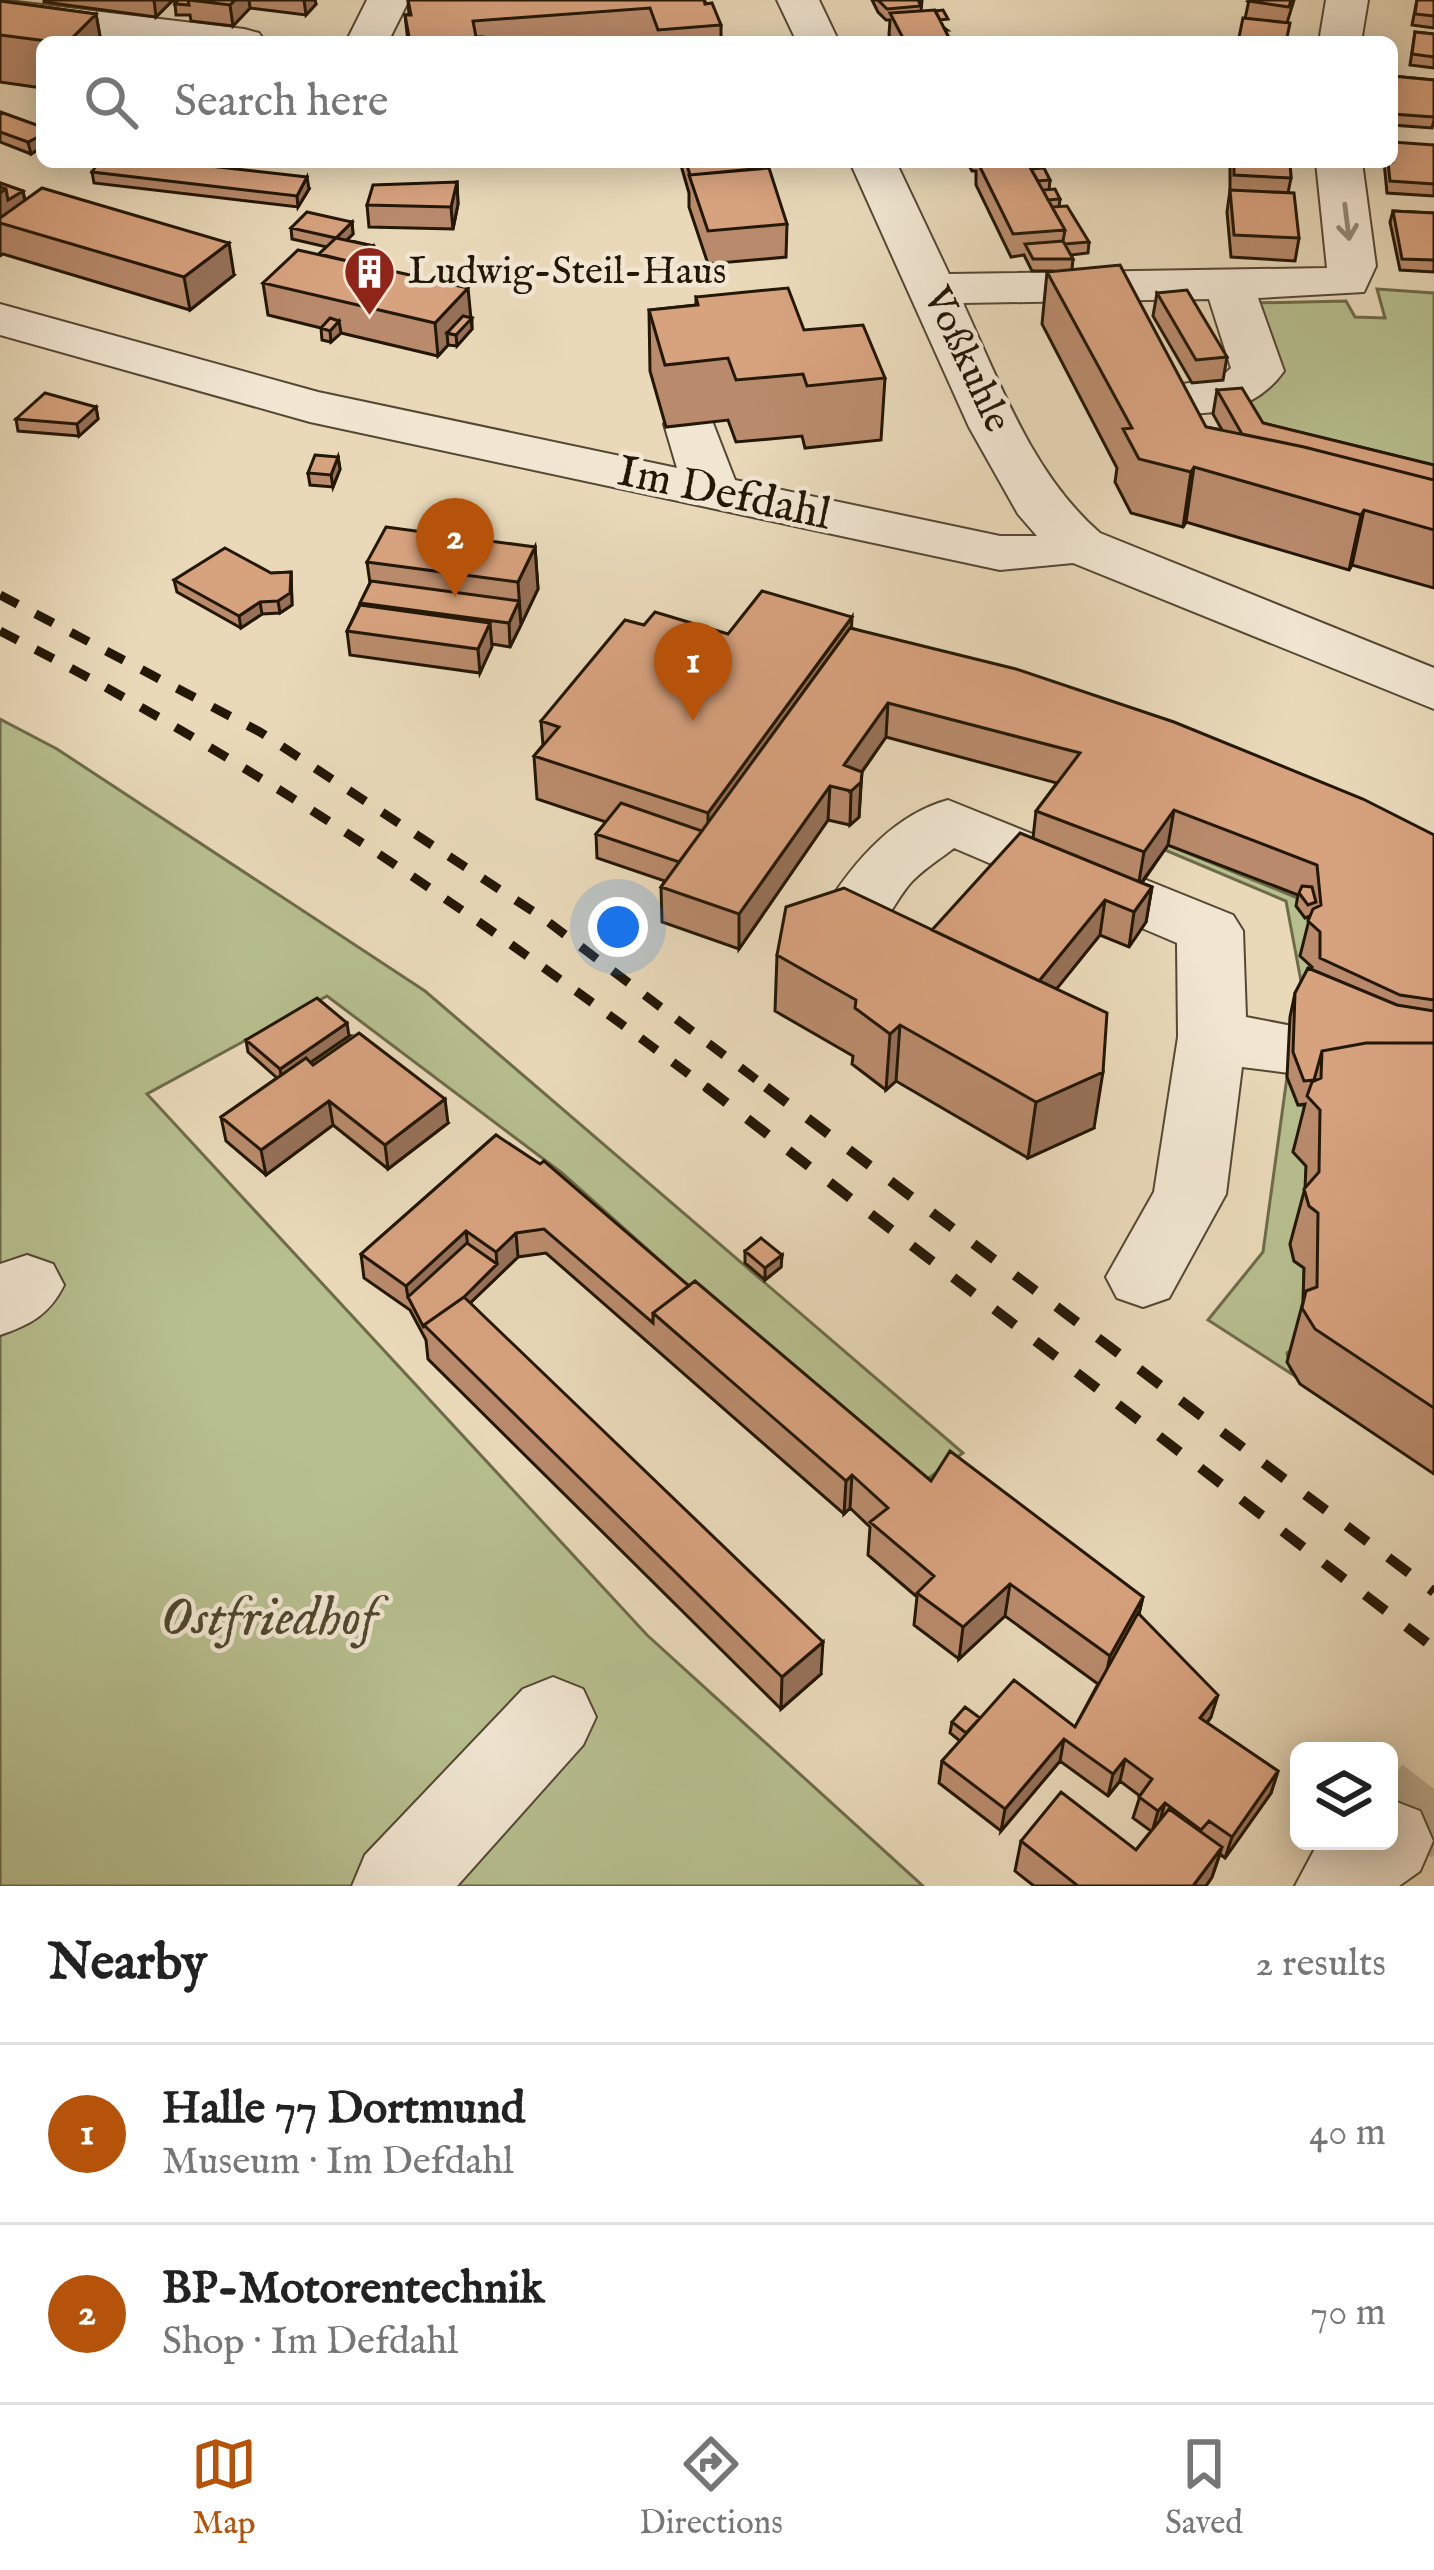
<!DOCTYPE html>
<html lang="en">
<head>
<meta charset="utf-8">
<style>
	:root { --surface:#fff; --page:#f2f2f2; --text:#222; --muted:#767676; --line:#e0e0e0; --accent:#b45309 }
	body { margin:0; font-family:"IM FELL English",serif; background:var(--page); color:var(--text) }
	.controls { position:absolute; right:36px; bottom:36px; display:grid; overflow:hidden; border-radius:18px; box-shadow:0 6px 30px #0003 }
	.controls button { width:108px; height:108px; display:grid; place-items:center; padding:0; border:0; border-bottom:3px solid var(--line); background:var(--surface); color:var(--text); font:60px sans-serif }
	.you { position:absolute; left:618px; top:927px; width:42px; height:42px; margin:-30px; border:9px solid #fff; border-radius:50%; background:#1a73e8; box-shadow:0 0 0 18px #1a73e833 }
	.badge { display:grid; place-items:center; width:78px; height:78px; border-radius:50%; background:var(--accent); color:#fff; font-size:39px; font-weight:700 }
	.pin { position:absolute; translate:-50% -99px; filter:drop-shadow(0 3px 6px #0008) }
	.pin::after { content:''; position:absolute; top:63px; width:42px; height:36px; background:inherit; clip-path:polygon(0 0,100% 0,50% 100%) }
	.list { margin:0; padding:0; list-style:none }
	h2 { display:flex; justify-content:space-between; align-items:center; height:156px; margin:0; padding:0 48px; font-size:51px }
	h2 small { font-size:39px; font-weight:400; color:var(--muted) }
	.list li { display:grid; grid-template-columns:78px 1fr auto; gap:36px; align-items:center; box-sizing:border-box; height:180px; padding:0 48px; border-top:3px solid var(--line) }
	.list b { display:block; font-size:45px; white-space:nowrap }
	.list p { margin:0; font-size:39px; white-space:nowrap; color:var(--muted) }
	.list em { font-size:39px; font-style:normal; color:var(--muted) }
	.icon { flex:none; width:66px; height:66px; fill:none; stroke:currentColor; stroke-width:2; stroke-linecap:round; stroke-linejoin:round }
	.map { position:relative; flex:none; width:1434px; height:1886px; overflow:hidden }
	.search { position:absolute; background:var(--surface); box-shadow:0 6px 30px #0003; left:36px; right:36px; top:36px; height:132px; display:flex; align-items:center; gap:30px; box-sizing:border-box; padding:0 42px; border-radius:18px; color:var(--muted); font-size:45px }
	.sheet { height:516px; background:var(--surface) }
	nav { display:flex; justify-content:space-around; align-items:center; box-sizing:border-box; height:168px; border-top:3px solid var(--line); background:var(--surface); font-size:33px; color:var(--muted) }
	nav a { display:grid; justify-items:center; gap:6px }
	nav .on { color:var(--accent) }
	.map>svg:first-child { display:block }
	.green { fill:#b7bf8f; stroke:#6d6b4a; stroke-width:3 }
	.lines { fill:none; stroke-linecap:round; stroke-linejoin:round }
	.minor-tunnel { stroke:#c1b295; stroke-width:80; stroke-dasharray:80 40; stroke-linecap:butt }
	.minor-casing { stroke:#544833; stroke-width:4 }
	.minor { fill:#f1e6d2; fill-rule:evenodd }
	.rail-far1 { stroke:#231706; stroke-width:9; stroke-dasharray:20 20; stroke-linecap:butt }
	.rail { stroke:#231706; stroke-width:10; stroke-dasharray:26 26; stroke-linecap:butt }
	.wall { fill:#b98b6c; stroke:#231706; stroke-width:3 }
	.shaded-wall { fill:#967158; stroke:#231706; stroke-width:3 }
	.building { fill:#d7a27e; stroke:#231706; stroke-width:3 }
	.oneway { stroke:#948976 }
	.labels { text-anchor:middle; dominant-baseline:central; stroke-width:9; stroke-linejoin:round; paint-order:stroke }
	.far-poi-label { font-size:39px; fill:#231706; stroke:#f1e6d2; text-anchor:start }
	.far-street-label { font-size:39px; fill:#231706; stroke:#f1e6d2 }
	.street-label { font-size:45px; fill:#231706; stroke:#f1e6d2 }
	.near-park-label { font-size:54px; font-style:italic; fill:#4f492f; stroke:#f1e6d2 }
</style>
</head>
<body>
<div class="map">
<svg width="1434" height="1886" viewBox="0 0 1434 1886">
	<rect width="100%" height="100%" fill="#e9d9b9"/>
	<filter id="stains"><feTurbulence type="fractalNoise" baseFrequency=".00167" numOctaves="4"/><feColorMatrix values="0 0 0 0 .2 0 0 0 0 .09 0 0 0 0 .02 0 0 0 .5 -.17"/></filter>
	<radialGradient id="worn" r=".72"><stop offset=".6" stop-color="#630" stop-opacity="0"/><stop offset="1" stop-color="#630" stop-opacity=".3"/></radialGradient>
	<path class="green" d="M1377 289 1434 293V482L1272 443 1244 400 1253 303 1346 301 1355 317 1385 318Z
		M0 719 57 749 425 991 963 1453 915 1488 562 1173 327 996 147 1094 647 1635 923 1886H0Z
		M1168 845 1300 899 1305 918H1313L1300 955 1312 967V993L1303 992 1286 901 1165 850Z
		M1287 1077 1298 1105 1308 1107 1293 1151 1306 1166 1305 1227 1290 1245 1294 1261 1304 1268 1302 1341 1287 1353 1291 1371 1301 1380 1208 1320 1263 1252Z"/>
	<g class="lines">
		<path class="minor-tunnel" d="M1400 1833 1434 1789"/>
		<defs>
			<path id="minor" d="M0 0 244 29 259 33 265 42H147L0 23Z
				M367 0H409L388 42H346Z
				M777 0H819L839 42H797Z
				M1326 0H1368L1361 42H1319Z
				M850 162H896L949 274 1327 268 1316 162H1362L1376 266 1364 292 1258 298 1284 371C1256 411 1206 420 1160 409L1152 398 1160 387 1219 379 1231 368 1209 299 963 303C1000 383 1032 474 1100 533L1434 668V709L1073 563 1000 570 310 422 0 335V304L318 392 677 468 664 424 671 413 690 408 709 413 735 480 1000 536H1037L1018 514 969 427Z
				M948 800 1233 915 1243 931 1246 1017 1313 1030 1323 1048 1313 1066 1289 1073 1242 1067 1226 1194 1169 1298 1143 1307 1117 1298 1106 1277 1154 1192 1178 1037 1177 943 954 848C939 860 920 871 908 886 881 921 879 952 827 937L817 921C847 870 889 816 948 800Z
				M27 1255 53 1264 64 1285C50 1314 30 1325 0 1335V1264Z
				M553 1677 583 1689 596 1717 583 1745 457 1886H352L365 1855 523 1689Z
				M1389 1799 1420 1811 1433 1841 1420 1871 1399 1886H1295L1319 1841H1389Z"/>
		</defs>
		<use href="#minor" class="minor-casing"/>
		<use href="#minor" class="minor"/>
		<path class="rail-far1" d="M0 595 260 732 543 918 770 1090
			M0 631C253 760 483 919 710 1090"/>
		<path class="rail" d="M706 1087 1434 1648
			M766 1087 1434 1592"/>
	</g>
	<path class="wall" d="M44 0H315L316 4 306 15 250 8 233 26 191 21 190 15H176L175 4 176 2 172 1 156 17 44 2Z
		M408 0H704L721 25V42H408L405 15H409Z
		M872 0H922L921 11 947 30H945L951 42H893L889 35 890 20H886L878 12Z
		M1249 0H1294L1287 23 1245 19Z
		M1417 0H1434V28L1412 25Z
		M0 1 96 14 101 42H42V88L0 82Z
		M1415 32 1434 34V68L1410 65Z
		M1392 76 1434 80V120L1432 128 1392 125Z
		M0 112 42 127V147L31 154 0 142Z
		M1434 145V196L1387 193 1384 162H1392Z
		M680 162H762L787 224 786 257 708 264 689 207V193Z
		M967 162H1027L1031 169 1050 180 1049 190 1060 199 1059 207 1089 242 1088 253 1071 255 1073 259 1072 269 1206 427 1222 430 1213 414 1217 390 1263 423 1434 465V588L1352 565 1349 570 1186 522 1183 527 1131 513 1115 482 1117 468 1042 324 1047 272 1054 271H1032L1024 255 1011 257 976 185V171H972Z
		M1230 162H1290L1291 178 1288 193 1299 238 1295 261 1231 257 1227 212 1230 190Z
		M92 172 309 189 298 207 94 183Z
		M457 182 458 204 453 229 369 227 367 205Z
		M0 183 23 191 25 200 234 275 190 310 3 254 0 256Z
		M1393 211 1434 213V272L1400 270 1390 222Z
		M352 222 353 234 347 240 373 246 374 258 367 265 472 318V329L457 346 448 345 438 356 341 333 331 342 322 340 321 328 268 315 263 283 319 254 327 247 292 239 291 228Z
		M1157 293 1227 357 1223 380 1192 383 1153 316Z
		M696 297 804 330 885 378 881 440 805 448 802 436 736 442 728 420 666 427 650 371 649 310 696 305Z
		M96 407 98 419 79 436 18 431 16 419Z
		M338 457 340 469 333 487 310 485 308 473Z
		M535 547 538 589 510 647 492 644 480 673 350 655 347 631 370 583 367 562Z
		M291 572 292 605 280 613 262 614 241 628 177 592 174 580Z
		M851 628 1434 835V1474L1300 1384 1287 1362 1303 1302 1304 1268 1294 1261 1290 1244 1305 1188 1306 1166 1293 1152 1305 1104 1298 1105 1287 1077 1290 1017 1295 993 1312 967 1300 956 1310 916 1305 918 1296 906 1298 895 1168 845 1142 883 1152 887 1146 922 1129 947 1100 935 1056 989 1094 1128 1028 1158 896 1081 886 1090 852 1064 853 1056 775 1011 777 955 932 930 1033 838 1036 811 1057 783 886 737 862 772 859 817 850 825 828 820 739 949 662 922 661 887 665 881 597 858 596 834 606 822 537 799 534 756 543 745 541 721 728 634Z
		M349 1036 310 1063 448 1123 388 1169 333 1125 266 1175 226 1141 221 1117 277 1078 248 1052 246 1040Z
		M496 1135 689 1286 931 1481 1143 1597 1139 1614 1211 1717 1207 1723 1278 1771 1271 1793 1225 1858 1220 1854 1212 1877 1206 1886H1034L1015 1871 1021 1841 1136 1850 1151 1831 1133 1818 1140 1796 1120 1781 1108 1796 1060 1761 1001 1831 939 1783 942 1761 960 1741 950 1733 952 1722 980 1718 1075 1727 1098 1684 1005 1616 959 1659 914 1625 917 1597 868 1555 870 1527 850 1508 844 1514 546 1253 518 1257 470 1303 821 1674 781 1709 428 1359 426 1340 410 1310 364 1278 361 1254Z
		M745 1251 782 1255 781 1267 765 1280 745 1263Z"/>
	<path class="shaded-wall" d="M154 0H171L172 1 156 17Z
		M235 0H249L250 8 233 26 230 5Z
		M304 0H315L316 4 306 15Z
		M96 14 101 42H68Z
		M42 135V147L31 154 28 142Z
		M307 177 309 189 298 207 297 196Z
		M457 182 458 204 453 229 451 207Z
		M6 189 23 191 25 203 0 218V193Z
		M352 222 353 234 337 249 336 238Z
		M229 243 234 275 190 310 184 277Z
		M373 246 374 258 341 291 340 279Z
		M468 288 472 329 457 346 456 335 447 333 448 345 438 356 435 323Z
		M339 321 341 333 331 342 330 331Z
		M96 407 98 419 79 436 77 424Z
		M338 457 340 469 333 487 331 475Z
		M1194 467 1186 522 1183 527 1191 472Z
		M1364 510 1352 565 1349 570 1361 515Z
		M535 547 538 589 521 625 518 582Z
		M291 572 292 605 280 613 278 601Z
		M519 601 521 625 510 647 509 623Z
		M260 602 262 614 241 628 239 616Z
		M852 617 850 660 708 857V813Z
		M490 623 492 647 480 673 478 649Z
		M888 703 886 737 849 790 844 765Z
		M861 782 859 817 850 825 851 791Z
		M830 786 828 820 739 949V914Z
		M1174 810 1168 845 1138 887 1144 852Z
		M1152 887 1146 922 1129 947 1134 912Z
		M1105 900 1100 935 1021 1033 1025 998Z
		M347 1023 349 1036 282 1082 280 1069Z
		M900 1025 896 1081 886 1090 890 1034Z
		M1103 1072 1094 1128 1028 1158 1036 1102Z
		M445 1099 448 1123 388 1169 385 1145Z
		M329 1101 333 1125 266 1175 261 1150Z
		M466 1231 469 1255 408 1297 406 1286Z
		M516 1233 518 1257 465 1308 464 1296 497 1264 496 1252Z
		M782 1255 781 1267 765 1280V1268Z
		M852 1475 850 1508 844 1514 846 1481Z
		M1010 1584 1005 1616 959 1659 963 1627Z
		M1143 1597 1135 1630 1103 1688 1110 1656Z
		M823 1642 821 1674 781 1709 782 1677Z
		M1218 1695 1211 1717 1194 1740 1200 1718Z
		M1064 1739 1060 1761 1001 1831 1005 1809Z
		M1125 1759 1120 1781 1108 1796 1113 1774Z
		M1278 1771 1271 1793 1225 1858 1232 1837Z
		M1165 1803 1159 1824 1152 1832 1158 1811Z
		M1222 1847 1212 1877 1206 1886H1193Z"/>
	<path class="building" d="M178 0H188L189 5 175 4Z
		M189 0H235L230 5Z
		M408 0H704L705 4 712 3 721 25 658 30 650 8 473 21 476 37H483L484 42H410L405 15H411Z
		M878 0H918L921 6 887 9Z
		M1249 0H1291L1289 7 1248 1Z
		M1417 0H1434V16L1415 14Z
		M0 1 96 14 68 42H55L0 35Z
		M935 10 951 42H905L890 13Z
		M943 10 948 19 940 20 935 11Z
		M1243 18 1290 23 1286 42H1238Z
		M1415 32 1434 34V57L1412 54Z
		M1392 76 1434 80V117L1392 114Z
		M0 112 42 127V135L28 142 0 132Z
		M1392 142 1434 145V184L1390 181 1388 162H1392Z
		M99 162H174L307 177 297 196 92 172Z
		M686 162H762L765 168 690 175Z
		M992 162H1027L1065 230 1013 234 978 163Z
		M1234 162H1290L1291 178 1234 175Z
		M769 168 787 224 708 231 689 175Z
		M1044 168 1050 180 1038 181 1031 169Z
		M457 182 451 207 367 205 373 185Z
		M0 183 23 191 8 200 6 189 0 187Z
		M42 188 229 243 184 277 0 223V218Z
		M1055 189 1060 199 1048 200 1043 190Z
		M1230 190 1294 193 1299 238 1234 235Z
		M1067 206 1089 242 1065 244 1063 241 1065 230 1052 207Z
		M1393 211 1434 213V260L1402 259Z
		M307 212 352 222 336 238 291 228Z
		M336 238 373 246 356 263 319 254Z
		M1063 241 1073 259H1033L1025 244Z
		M298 250 468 288 435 323 263 283Z
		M1120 265 1206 427 1304 447 1434 480V530L1364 510 1361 515 1194 467 1191 472 1139 459 1123 429 1132 428 1047 272Z
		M788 288 804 330 863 325 885 378 807 386 803 374 736 380 728 358 665 365 649 310 698 305 696 297Z
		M1187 290 1227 357 1196 360 1157 293Z
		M463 316 472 318 456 335 447 333Z
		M330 318 339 321 330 331 321 328Z
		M1242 388 1263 423 1434 465V480L1304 447 1242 434 1217 390Z
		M45 393 96 407 77 424 16 419Z
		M315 455 338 457 331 475 308 473Z
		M386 527 535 547 518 582 367 562Z
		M225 548 271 573 291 572 290 593 278 601 260 602 239 616 174 580Z
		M371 581 519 601 509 623 360 603Z
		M762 591 852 617 708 813 534 756 559 727 541 721 625 620 644 625 655 612 728 634Z
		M360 605 490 623 478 649 347 631Z
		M850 628 1016 669 1174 722 1363 799 1434 835V1000L1400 995 1320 958V932L1308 921 1313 909 1321 905 1317 865 1174 810 1144 852 1036 811 1080 753 888 703 844 765 862 772 861 782 851 791 830 786 739 914 661 887Z
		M621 803 702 831 679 862 596 834Z
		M1020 833 1152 887 1134 912 1105 900 1039 981 932 930Z
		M1302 886 1312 887 1316 902 1308 905 1299 893Z
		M844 888 1107 1013 1103 1072 1036 1102 900 1025 890 1034 855 1008 856 1000 777 955 786 907Z
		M1308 968 1397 1005 1434 1011V1043H1366L1322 1051 1314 1080 1304 1081 1293 1052 1295 993Z
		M317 998 347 1023 280 1069 246 1040Z
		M359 1033 445 1099 385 1145 329 1101 261 1150 221 1117 306 1058 313 1065Z
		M1366 1043H1434V1408L1315 1329 1302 1308 1306 1291 1317 1287 1318 1213 1309 1206 1304 1189 1319 1172 1320 1110 1307 1096 1312 1082 1321 1078 1322 1051Z
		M496 1135 540 1164 544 1161 689 1286 653 1313V1323L544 1229 516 1233 496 1252 466 1231 406 1286 361 1254Z
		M761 1238 782 1255 765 1268 745 1251Z
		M467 1243 497 1264 464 1297 424 1325V1328L408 1297Z
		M695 1281 931 1481 950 1451 1143 1597 1110 1656 1010 1584 963 1627 917 1593 934 1576 870 1522 888 1508 852 1475 846 1481 653 1313Z
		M464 1297 823 1642 782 1677 424 1325Z
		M1138 1613 1218 1695 1200 1718 1278 1771 1232 1837 1209 1821 1201 1830 1165 1803 1158 1811 1139 1797 1152 1779 1125 1759 1113 1774 1064 1739 1005 1809 942 1761 1014 1680 1075 1727Z
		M965 1707 980 1718 966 1733 952 1722Z
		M1061 1792 1136 1850 1169 1809 1222 1847 1193 1886H1078L1021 1841Z"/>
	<defs><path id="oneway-shaft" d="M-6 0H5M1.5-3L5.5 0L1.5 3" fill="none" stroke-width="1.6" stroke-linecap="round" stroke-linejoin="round" transform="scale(3)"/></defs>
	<use class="oneway" href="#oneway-shaft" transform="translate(1347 222) rotate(83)"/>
	<defs>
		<symbol id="building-pin" viewBox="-11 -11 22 30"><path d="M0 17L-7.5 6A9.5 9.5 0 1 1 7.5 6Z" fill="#8f2418" stroke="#f1e6d2"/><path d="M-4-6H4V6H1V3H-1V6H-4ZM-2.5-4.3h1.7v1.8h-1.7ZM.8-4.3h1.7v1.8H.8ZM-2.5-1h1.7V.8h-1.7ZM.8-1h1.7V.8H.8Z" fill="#fff"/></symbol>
	</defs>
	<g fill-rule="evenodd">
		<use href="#building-pin" x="340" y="242" width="59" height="81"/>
	</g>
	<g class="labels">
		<g class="far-poi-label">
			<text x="408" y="272">Ludwig-Steil-Haus</text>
		</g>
		<g class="far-street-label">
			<text transform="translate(966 360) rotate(65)">Voßkuhle</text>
		</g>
		<g class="street-label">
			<text transform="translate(724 494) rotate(12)">Im Defdahl</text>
		</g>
		<g class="near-park-label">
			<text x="269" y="1619">Ostfriedhof</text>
		</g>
	</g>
	<rect width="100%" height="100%" filter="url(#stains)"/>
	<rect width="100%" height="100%" fill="url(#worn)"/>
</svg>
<div class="controls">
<button><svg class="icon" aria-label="layers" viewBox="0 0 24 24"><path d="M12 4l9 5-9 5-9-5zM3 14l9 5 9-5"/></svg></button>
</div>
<div class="you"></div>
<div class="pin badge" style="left:693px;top:721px">1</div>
<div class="pin badge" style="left:455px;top:597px">2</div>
<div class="search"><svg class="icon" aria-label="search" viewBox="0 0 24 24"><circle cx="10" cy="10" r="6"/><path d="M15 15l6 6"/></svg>Search here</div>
</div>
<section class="sheet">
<h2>Nearby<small>2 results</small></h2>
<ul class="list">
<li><span class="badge">1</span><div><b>Halle 77 Dortmund</b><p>Museum · Im Defdahl</p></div><em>40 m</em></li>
<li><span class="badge">2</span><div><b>BP-Motorentechnik</b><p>Shop · Im Defdahl</p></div><em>70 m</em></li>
</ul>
</section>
<nav>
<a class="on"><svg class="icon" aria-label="map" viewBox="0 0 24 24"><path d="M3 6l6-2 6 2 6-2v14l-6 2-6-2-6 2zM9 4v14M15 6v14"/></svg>Map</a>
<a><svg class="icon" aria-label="directions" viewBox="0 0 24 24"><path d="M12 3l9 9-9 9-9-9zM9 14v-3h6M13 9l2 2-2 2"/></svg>Directions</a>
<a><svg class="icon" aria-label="saved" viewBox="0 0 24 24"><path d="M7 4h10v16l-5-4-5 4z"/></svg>Saved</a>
</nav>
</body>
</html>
